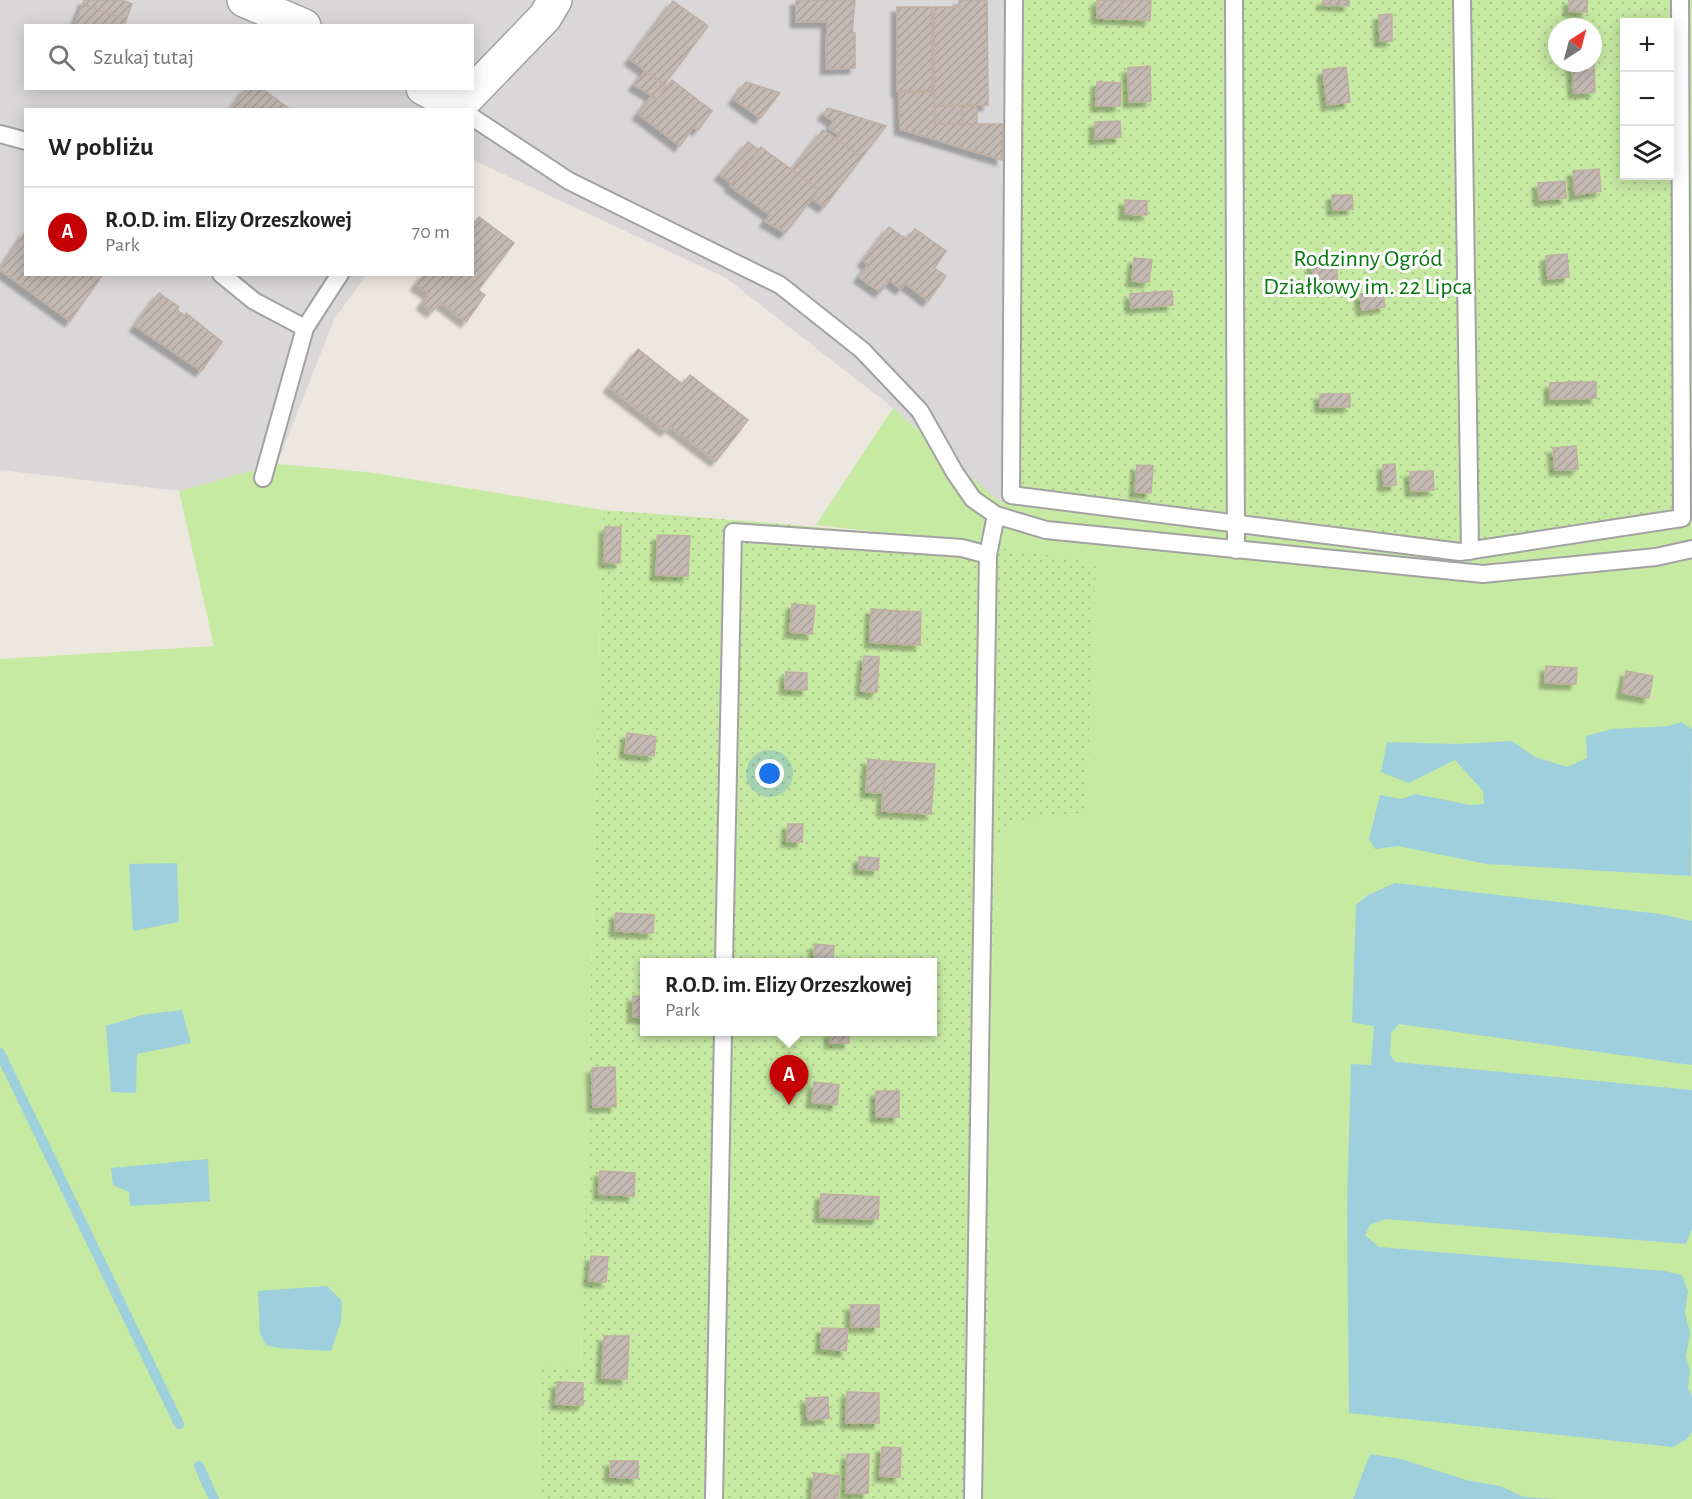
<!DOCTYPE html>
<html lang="pl">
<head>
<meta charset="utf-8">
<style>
	:root { --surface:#fff; --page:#f6f6f6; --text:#222; --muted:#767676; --line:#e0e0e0; --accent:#c50004 }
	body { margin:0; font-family:"Alegreya Sans",sans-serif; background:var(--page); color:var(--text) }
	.controls { position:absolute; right:18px; top:18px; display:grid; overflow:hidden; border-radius:0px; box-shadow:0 3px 15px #0003 }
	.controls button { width:54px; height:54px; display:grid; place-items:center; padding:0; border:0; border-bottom:2px solid var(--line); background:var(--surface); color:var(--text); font:30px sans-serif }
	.compass { position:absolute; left:1548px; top:18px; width:54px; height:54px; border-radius:50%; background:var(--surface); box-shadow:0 3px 15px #0003; rotate:36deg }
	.you { position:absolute; left:770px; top:774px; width:21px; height:21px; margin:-15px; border:4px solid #fff; border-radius:50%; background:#1a73e8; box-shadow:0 0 0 9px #1a73e833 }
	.badge { display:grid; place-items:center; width:39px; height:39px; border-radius:50%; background:var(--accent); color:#fff; font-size:20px; font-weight:700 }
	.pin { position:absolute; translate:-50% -50px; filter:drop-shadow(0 2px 3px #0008) }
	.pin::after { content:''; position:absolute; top:32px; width:21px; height:18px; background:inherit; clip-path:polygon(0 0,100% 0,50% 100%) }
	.popup { position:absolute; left:640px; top:958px; width:297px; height:78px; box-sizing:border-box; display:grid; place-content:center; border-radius:0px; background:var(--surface); filter:drop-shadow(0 2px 4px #0005); font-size:20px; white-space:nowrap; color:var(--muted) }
	.popup b { font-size:22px; color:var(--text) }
	.popup::after { content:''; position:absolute; left:50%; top:100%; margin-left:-12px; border:12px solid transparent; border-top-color:var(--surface) }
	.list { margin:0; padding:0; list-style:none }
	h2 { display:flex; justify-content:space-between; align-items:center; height:78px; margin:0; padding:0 24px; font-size:26px }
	h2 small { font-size:20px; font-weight:400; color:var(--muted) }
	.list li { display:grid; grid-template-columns:39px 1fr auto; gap:18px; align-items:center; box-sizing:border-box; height:90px; padding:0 24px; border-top:2px solid var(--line) }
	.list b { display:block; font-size:22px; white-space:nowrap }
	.list p { margin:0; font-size:20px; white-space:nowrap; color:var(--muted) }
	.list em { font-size:20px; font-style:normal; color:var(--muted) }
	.icon { flex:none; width:33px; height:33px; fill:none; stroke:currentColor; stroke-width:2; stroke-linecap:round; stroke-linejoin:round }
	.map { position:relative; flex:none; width:1692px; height:1499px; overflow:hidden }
	.search { position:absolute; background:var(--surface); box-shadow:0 3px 15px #0003; left:24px; top:24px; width:450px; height:66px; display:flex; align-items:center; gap:15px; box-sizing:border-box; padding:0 21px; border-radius:0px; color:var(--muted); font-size:22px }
	.panel { position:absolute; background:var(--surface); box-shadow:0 3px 15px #0003; left:24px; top:108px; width:450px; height:168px; border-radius:0px }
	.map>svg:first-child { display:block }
	.residential { fill:#d9d7d8; fill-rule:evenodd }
	.grass { fill:#c7eaa3 }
	.garden { fill:url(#garden-dots); fill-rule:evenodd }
	.water { fill:#9ecfdc }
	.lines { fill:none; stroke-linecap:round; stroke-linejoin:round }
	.stream { stroke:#9ecfdc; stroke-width:10 }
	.building { fill:url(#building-hatch); stroke:#bfaea2; stroke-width:1.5; filter:url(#shadow) }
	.lane-casing { stroke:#a2a2a2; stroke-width:20 }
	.street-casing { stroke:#a2a2a2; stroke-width:36 }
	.lane { stroke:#fff; stroke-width:16 }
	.street { stroke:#fff; stroke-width:33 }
	.labels { text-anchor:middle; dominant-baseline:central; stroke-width:6; stroke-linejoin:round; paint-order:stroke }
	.park-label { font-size:24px; fill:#087910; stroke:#fff }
</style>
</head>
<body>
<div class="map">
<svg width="1692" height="1499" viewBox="0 0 1692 1499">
	<defs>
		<pattern id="garden-dots" width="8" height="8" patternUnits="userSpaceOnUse" patternTransform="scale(1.5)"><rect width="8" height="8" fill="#c7eaa3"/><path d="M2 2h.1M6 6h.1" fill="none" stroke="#aac88c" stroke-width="1.8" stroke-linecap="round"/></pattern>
		<pattern id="building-hatch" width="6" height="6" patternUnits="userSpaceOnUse" patternTransform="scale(1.5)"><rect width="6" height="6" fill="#c4bab3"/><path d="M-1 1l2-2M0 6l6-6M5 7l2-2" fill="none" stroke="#a89f99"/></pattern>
		<filter id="shadow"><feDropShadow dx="-5.5" dy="5.5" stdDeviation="1.5" flood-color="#0004"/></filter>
	</defs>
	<rect width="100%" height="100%" fill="#ede8df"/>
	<path class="residential" d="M0 0H1004L1002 504 893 408 726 278 473 160 472 110H26V274L366 275 334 320 277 464 179 491 0 470ZM26 26H472V88H26Z"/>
	<path class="grass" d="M1684 0H1692V1499H985L994 843 1014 821 990 545 816 525 893 408 1002 504 1460 560 1689 526Z
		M277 464 367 472 603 510 581 1367H539L540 1499H0V659L214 646 179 491Z"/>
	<path class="garden" d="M1004 0H1684L1690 526 1460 560 1002 504ZM1624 22H1670V176H1624ZM1557 27H1593V63H1557Z
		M603 510C769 522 933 535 1096 563L1086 812 1015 821 994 843 985 1499H540L539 1366 581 1367ZM645 962H933V1032H645Z"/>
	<path class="water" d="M1681 722 1692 729 1691 876 1487 864 1398 846 1375 849 1369 839 1380 795 1402 799 1415 794 1471 805 1484 804 1483 791 1455 760 1409 783 1381 772 1387 742 1456 744 1512 741 1535 757 1567 767 1587 758 1586 736 1612 729 1669 726Z
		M177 863 179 922 133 931 129 864Z
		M1395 883 1660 914 1692 921V1065L1399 1024 1391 1033 1390 1055 1396 1062 1692 1090V1229L1686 1244 1386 1219 1370 1225 1365 1235 1379 1247 1664 1271 1682 1275 1688 1291 1685 1312 1690 1333 1686 1357 1690 1369 1688 1388 1692 1397V1432L1687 1439 1673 1447 1349 1413 1347 1207 1351 1064 1371 1065 1374 1026 1352 1022 1356 905 1368 895Z
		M182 1010 191 1043 137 1054 136 1093 111 1092 106 1026 141 1015Z
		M208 1159 210 1201 130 1206 129 1192 113 1185 111 1168Z
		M327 1286 342 1301 341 1322 331 1351 278 1348 266 1345 260 1334 258 1291Z
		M1370 1454 1401 1459 1466 1480 1500 1486 1524 1497 1555 1499H1353Z"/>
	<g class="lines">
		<path class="stream" d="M0 1053 179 1424
			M199 1466 214 1499"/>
	</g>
	<path class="building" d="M84 0H121L132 4 126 20 83 4Z
		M796 0H855L852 33H855V68L826 69 827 22H796Z
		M959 0H987L988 105 934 106V7H959Z
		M1097 0H1121L1120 19 1097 18Z
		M1121 0H1151L1150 20 1120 19Z
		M1323 0H1349V6L1322 4Z
		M1569 0H1587V12L1569 11Z
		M673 1 708 26 664 85 630 59Z
		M83 4 126 20 124 26H74Z
		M897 7H932V91H897Z
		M1392 14V41H1380L1379 15Z
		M1594 64 1595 92 1574 93 1572 65Z
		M1150 66 1151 101 1129 102 1128 68Z
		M1346 67 1350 102 1327 105 1323 70Z
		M645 71 666 87 657 99 634 85Z
		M672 80 712 111 698 130 693 127 680 146 638 114 651 97 657 99Z
		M746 82 780 93 760 118 734 99Z
		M1097 82 1121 83 1120 106H1096Z
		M246 88H261L291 110H231Z
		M899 92H934L935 124H1003L1002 160 900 129Z
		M934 106H962L963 124H935Z
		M962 106H977V124H963Z
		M828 108 886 126 862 157 836 139 839 135 829 128 834 122 823 114Z
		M1120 121 1121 137 1095 139V122Z
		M823 130 862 157 824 207 812 199 819 190 792 170Z
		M748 142 759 150 732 184 720 175Z
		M761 147 819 190 785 233 765 221 770 215 730 186Z
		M1599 169 1601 191 1575 195 1573 171Z
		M1565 181 1566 198 1539 200 1538 183Z
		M1332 195H1352L1353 209 1333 210Z
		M1125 200 1147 201V215L1125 214Z
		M479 217 514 243 478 290 485 295 466 322 440 302 432 312 422 304 429 294 416 285 424 274H472V225Z
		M889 227 906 239 915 229 946 251 934 268 946 276 928 301 905 283 901 289 889 280 880 292 859 277 868 265 863 261Z
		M26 231V274H103L70 321 0 270Z
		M1567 254 1569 277 1548 279 1546 256Z
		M1134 258 1152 260 1149 282 1132 281Z
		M1336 261 1338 287 1314 289 1312 263Z
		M1172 291 1173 305 1131 308 1130 294Z
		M1383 292 1385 307 1362 310 1360 294Z
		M159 293 179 307 177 310 185 316 186 313 222 342 201 371 135 326Z
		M638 349 682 384 690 375 748 420 716 461 670 426 666 431 609 387Z
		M1572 382H1596V398L1572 399Z
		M1572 382V399H1550V383Z
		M1320 394H1350V407H1320Z
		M1576 446 1578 469 1555 470 1553 448Z
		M1395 464 1396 485 1384 486 1383 465Z
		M1137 465 1153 466 1151 493 1135 492Z
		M1433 471 1434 490 1411 491 1410 472Z
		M605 527H621L620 563 604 562Z
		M658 535 690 536 688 576 656 575Z
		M792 604 815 606 812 634 790 632Z
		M871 609 898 611 896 644 870 642Z
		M898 611 921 612 920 645 896 644Z
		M864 656 879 657 877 692 861 691Z
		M1546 666 1577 668 1576 684 1545 683Z
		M1626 671 1653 676 1649 698 1622 693Z
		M786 672 807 673V690L785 689Z
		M627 733 656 737 654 756 625 753Z
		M868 759 885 761 883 793 866 792Z
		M885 761 935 764 931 814 882 811Z
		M788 824H803L802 842 787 841Z
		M859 857 879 858 878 870 859 869Z
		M616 913 654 915 653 933 615 931Z
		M815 944 834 946 833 961 814 960Z
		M633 996 645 997V1018L633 1017Z
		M830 1032H849V1043H830Z
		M615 1067 616 1106 593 1107 592 1068Z
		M814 1082 839 1085 837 1105 812 1102Z
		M876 1091H899V1117H876Z
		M600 1171 635 1173 634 1196 599 1194Z
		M821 1194 847 1195 846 1218 820 1217Z
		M847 1195 879 1197 878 1219 846 1218Z
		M591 1256 608 1257 606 1282 589 1281Z
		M851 1305H879V1327H851Z
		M822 1328 848 1329 846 1351 821 1348Z
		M604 1336H629L627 1379 602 1378Z
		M557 1382 583 1383V1405L556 1404Z
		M847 1392 879 1393V1423H846Z
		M828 1397 829 1418 808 1420 806 1398Z
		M882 1447 901 1448 900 1477 880 1476Z
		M847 1454H869L868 1493H846Z
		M611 1461H638V1478L610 1477Z
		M814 1473 840 1476 838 1499H812Z"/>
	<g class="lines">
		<defs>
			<path id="lane" d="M1014 0 1011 495 1460 552 1682 518 1680 0
				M1234 0 1236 550
				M1462 0 1470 551
				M472 117 569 181 780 285 862 350 920 411 955 473 973 499 996 515 1046 530 1483 574 1656 557 1692 549
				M0 134 26 141
				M221 274 254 301 305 328
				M263 478 305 328 340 274
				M724 962 733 532 962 548 988 555
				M714 1499 723 1032
				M973 1499 988 555 996 515"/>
			<path id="street" d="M244 0 304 26
				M423 88 458 107 545 17 555 0"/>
		</defs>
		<use href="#lane" class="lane-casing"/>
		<use href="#street" class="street-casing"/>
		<use href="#lane" class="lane"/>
		<use href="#street" class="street"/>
	</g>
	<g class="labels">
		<g class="park-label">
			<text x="1368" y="259">Rodzinny Ogród<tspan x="1368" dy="28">Działkowy im. 22 Lipca</tspan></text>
		</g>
	</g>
</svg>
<div class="controls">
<button>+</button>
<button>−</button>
<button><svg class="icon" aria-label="layers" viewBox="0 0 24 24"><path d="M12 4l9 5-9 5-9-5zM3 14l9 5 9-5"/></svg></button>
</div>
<svg class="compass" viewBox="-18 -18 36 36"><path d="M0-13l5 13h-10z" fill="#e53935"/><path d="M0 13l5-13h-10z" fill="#767676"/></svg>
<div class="you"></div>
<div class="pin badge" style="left:789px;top:1105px">A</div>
<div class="popup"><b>R.O.D. im. Elizy Orzeszkowej</b>Park</div>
<div class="search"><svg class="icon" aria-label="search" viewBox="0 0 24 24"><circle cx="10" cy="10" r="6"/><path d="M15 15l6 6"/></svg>Szukaj tutaj</div>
<section class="panel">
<h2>W pobliżu<small></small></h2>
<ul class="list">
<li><span class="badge">A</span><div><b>R.O.D. im. Elizy Orzeszkowej</b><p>Park</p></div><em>70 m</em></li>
</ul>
</section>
</div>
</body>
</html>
